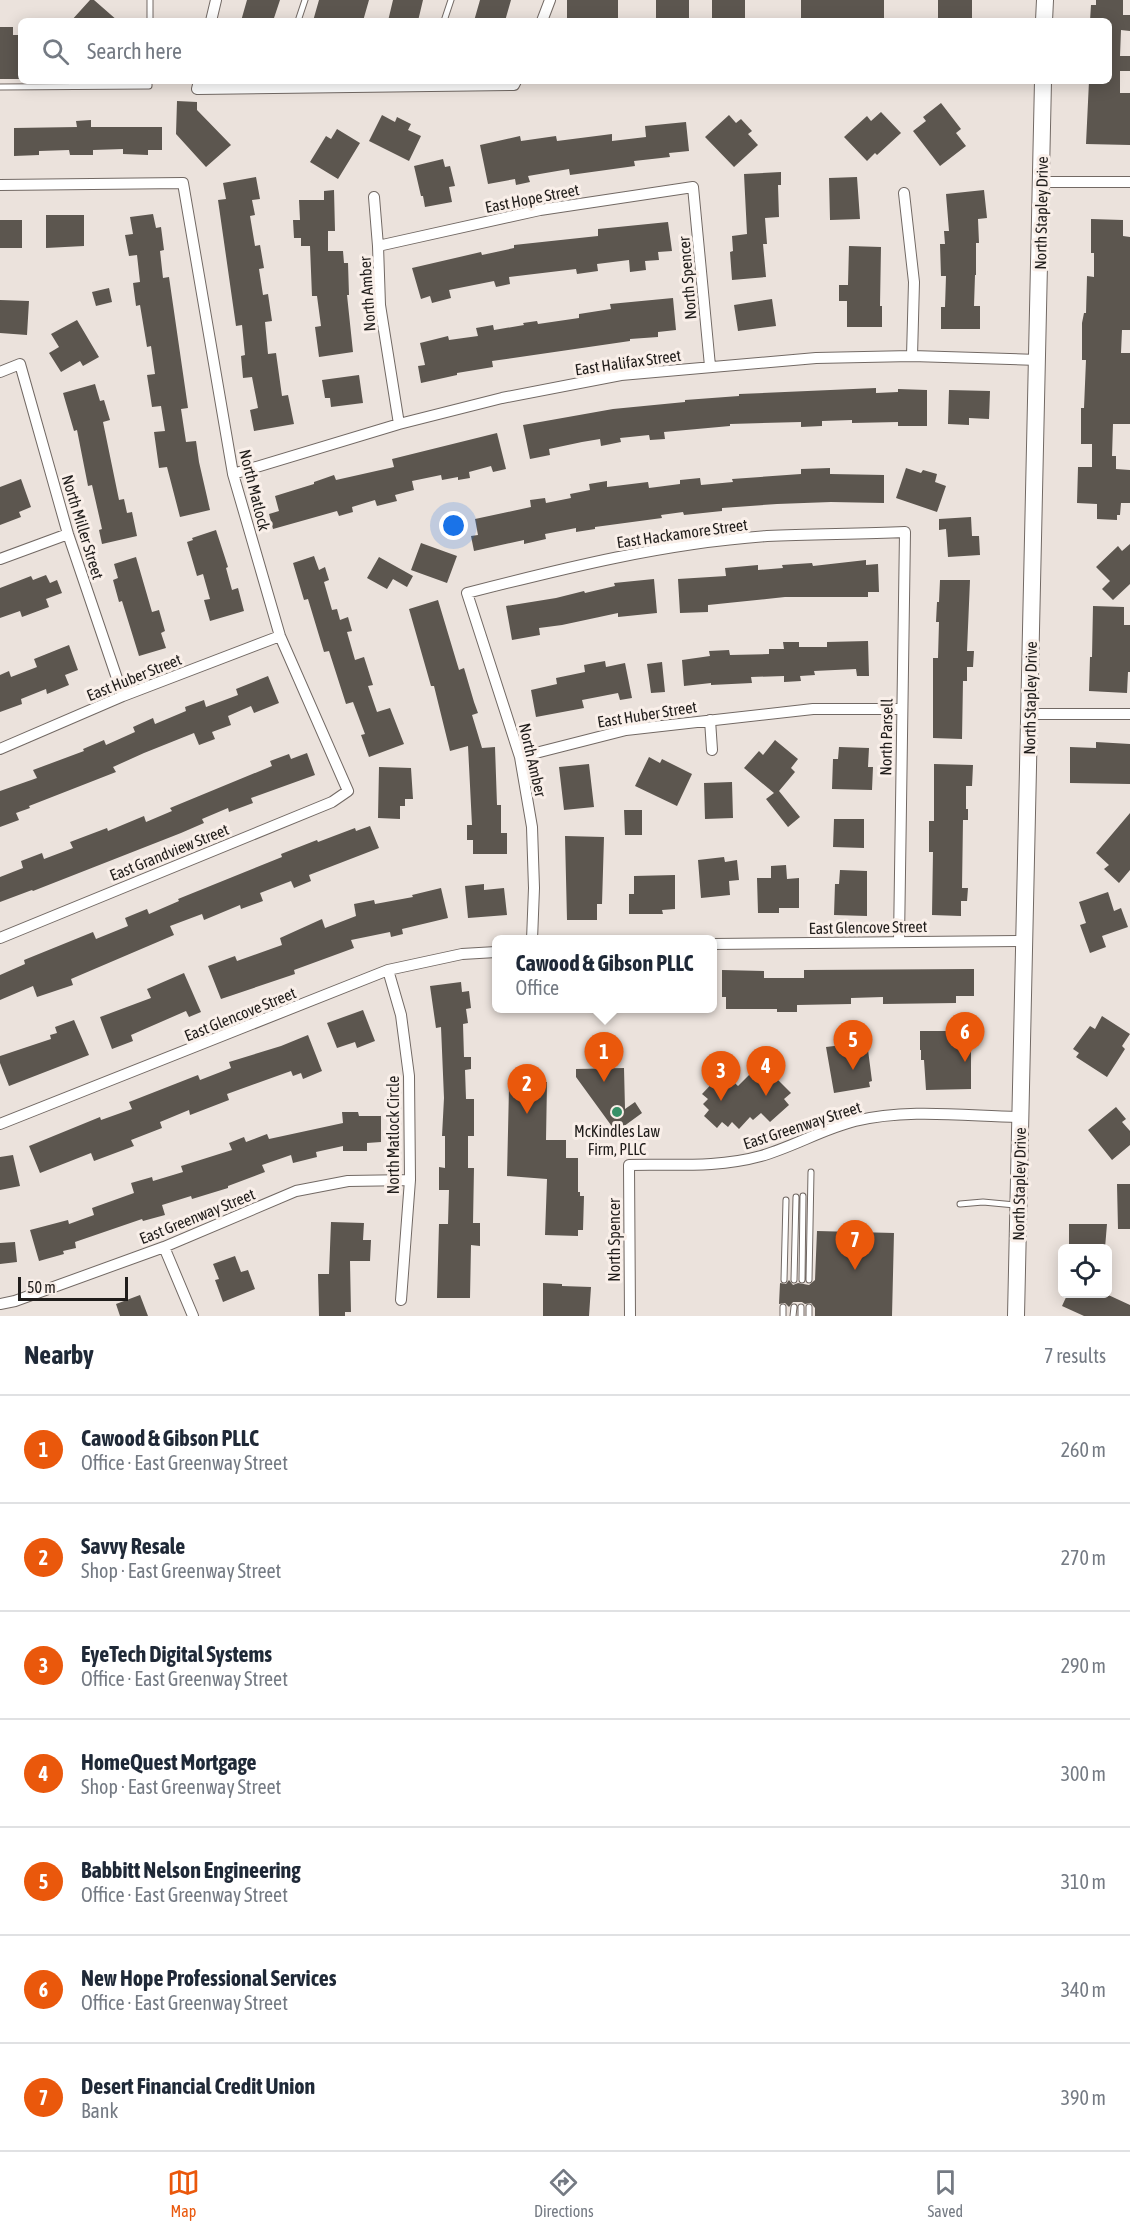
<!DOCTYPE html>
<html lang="en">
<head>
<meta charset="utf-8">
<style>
	:root { --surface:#fff; --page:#f6f6f7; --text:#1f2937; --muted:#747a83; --line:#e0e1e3; --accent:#ea580c }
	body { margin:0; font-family:"Asap Condensed",sans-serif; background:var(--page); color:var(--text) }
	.controls { position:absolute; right:18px; bottom:18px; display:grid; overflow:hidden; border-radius:9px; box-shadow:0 3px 15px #0003 }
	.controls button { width:54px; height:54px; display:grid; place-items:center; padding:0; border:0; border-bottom:2px solid var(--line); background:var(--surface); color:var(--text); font:30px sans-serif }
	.scale { position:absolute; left:18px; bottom:15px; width:110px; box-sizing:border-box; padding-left:6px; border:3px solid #201d1b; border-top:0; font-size:16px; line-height:21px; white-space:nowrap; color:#201d1b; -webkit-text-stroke:4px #f9efe9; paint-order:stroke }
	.you { position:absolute; left:454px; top:526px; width:21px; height:21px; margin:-15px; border:4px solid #fff; border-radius:50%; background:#1a73e8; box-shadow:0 0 0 9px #1a73e833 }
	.badge { display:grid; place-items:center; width:39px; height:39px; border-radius:50%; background:var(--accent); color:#fff; font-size:20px; font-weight:700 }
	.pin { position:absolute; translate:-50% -50px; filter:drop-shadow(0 2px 3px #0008) }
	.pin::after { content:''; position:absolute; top:32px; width:21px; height:18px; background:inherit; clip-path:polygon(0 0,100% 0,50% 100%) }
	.popup { position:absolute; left:492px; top:935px; width:225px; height:78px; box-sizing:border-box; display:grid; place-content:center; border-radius:9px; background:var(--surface); filter:drop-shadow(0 2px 4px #0005); font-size:20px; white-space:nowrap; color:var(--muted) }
	.popup b { font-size:22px; color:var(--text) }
	.popup::after { content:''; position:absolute; left:50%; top:100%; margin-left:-12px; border:12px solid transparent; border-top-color:var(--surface) }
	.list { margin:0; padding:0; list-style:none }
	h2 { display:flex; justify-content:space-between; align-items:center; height:78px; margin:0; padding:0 24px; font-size:26px }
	h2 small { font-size:20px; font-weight:400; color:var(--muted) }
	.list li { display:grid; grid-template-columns:39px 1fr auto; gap:18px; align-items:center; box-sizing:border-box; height:108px; padding:0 24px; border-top:2px solid var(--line) }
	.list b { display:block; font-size:22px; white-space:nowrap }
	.list p { margin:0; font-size:20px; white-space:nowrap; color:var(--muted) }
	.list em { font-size:20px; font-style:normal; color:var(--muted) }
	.icon { flex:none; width:33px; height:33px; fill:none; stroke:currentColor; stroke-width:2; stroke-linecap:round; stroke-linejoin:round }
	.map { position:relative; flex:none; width:1130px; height:1316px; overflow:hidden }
	.search { position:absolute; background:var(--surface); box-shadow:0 3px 15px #0003; left:18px; right:18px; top:18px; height:66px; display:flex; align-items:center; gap:15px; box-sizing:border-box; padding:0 21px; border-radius:9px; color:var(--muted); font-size:22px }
	.sheet { height:834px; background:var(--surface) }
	nav { display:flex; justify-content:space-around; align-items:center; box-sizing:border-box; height:84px; border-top:2px solid var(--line); background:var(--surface); font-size:16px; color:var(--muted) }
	nav a { display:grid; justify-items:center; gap:3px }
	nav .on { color:var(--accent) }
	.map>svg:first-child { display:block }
	.building { fill:#5c564f }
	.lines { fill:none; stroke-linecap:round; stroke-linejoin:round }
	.lane-casing { stroke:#726964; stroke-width:7 }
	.street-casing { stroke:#726964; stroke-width:12 }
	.secondary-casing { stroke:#726964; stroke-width:18 }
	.lane { stroke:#fff; stroke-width:5 }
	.street { stroke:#fff; stroke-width:10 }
	.secondary { stroke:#fff; stroke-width:16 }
	.poi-dot { fill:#379168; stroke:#f9efe9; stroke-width:2 }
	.labels { text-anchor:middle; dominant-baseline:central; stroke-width:6; stroke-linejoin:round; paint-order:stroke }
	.street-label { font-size:16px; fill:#201d1b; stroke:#f9efe9 }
	.poi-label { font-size:16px; fill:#201d1b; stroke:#f9efe9 }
</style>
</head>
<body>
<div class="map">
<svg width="1130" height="1316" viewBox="0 0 1130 1316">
	<rect width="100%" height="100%" fill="#ebe2dc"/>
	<path class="building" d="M90 0H94L118 21H71Z
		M247 0H280L273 21H241Z
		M319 0H369L363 21H313Z
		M393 0H423L418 21H388Z
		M480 0H511L505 21H474Z
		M567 0H618V21H567Z
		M656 0H689V21H656Z
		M712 0H745V21H712Z
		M801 0H884V21H801Z
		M938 0H972V21H938Z
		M1096 0H1123V15H1130V31L1121 30 1120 56H1130V71H1120V93H1130V145L1086 144 1089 81H1109V21H1090L1091 5H1096Z
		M0 27H13V35H21V79H0Z
		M177 101 197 102V110L231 145 206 167 176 134Z
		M941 103 961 129 956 133 966 146 940 166 913 131 926 121 923 117Z
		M881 112 901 133 877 155 875 153 867 161 844 137 867 116 871 121Z
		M382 115 395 122 397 117 411 124 408 130 421 136 409 161 369 141Z
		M729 115 736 123 741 119 752 131 748 134 758 145 734 167 705 137Z
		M91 120V127H162V150H148V155L123 154V149L93 150V155H70L69 150 39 151V155L14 156V128L77 127 76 121Z
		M686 122 689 151 669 153 670 157 634 161 635 166 570 175 569 169 528 176 530 182 516 185 515 179 488 184 480 145 520 136 521 141 556 136 557 141 612 134V141L646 137 645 126Z
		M337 129 360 143 338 179 310 162 326 136 331 139Z
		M443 159 445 167 450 166 455 186 449 187 452 202 425 207 423 196H421L414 166Z
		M781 172V185H778L779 217 765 218 767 244H763L766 277 732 280 730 252 733 251 732 236 747 234 744 174Z
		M256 177 260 199 252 200 255 215 250 216 255 246 260 245 264 268 259 269 263 295 268 294 272 321 265 322 268 354 276 353 282 396 288 395 294 424 254 431 250 410 258 408 252 377 243 378 241 356 245 355 242 325 236 326 218 200 226 199 223 183Z
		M857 177 860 219 830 220 829 178Z
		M334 190 335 231H328V251H343L344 263H348L349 295H347L353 352 319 357 315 327 321 326 317 296H312L310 246H301V238H294L293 220H300L299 200H324V191Z
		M984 190 987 218 978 219 979 243H976V275H975L974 306H980V329H941V307H945L946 276H941L940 244H945L944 231H949L946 194Z
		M153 214 156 228 161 227 164 250 160 251 163 278 169 277 188 408 181 409 186 442 196 441 199 462 210 510 180 517 167 467 159 468 154 432 165 431 161 406 152 407 147 375 155 374 151 346 147 347 140 305 136 306 133 283 140 282 137 255 129 256 125 235 133 234 130 217Z
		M46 215H84V246L46 248Z
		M1091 219 1123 220V236L1130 237V330H1122L1121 353H1130V424H1113L1112 456H1116V469L1130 470V503H1121L1120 515H1117V520L1097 519V504L1077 503 1078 467H1092V444H1081V408H1084L1086 360H1082V323L1084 313H1086L1087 276 1094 277V253H1091Z
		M0 220H22V248H0Z
		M668 222 672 251 658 252 659 260 645 261 646 270 630 272 629 260 597 264 598 271 577 274 576 269 509 277 510 284 496 287 494 281 449 290 451 298 432 303 430 296 421 299 412 268 481 252 482 255 514 248V245L598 236V229Z
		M849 246 881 247 880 306H882V327H847V301H839V285H848Z
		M109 288 112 302 96 306 92 292Z
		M673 298 676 330 658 332V337L630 339V341L492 361 493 367 457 373V375L421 383 418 366 425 365 420 343 448 336 449 340 478 336 476 328 493 325 494 330 524 325 523 323 537 321 538 324 579 318V314L611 309 610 304Z
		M772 299 776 326 738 331 734 305Z
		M0 300 29 301 27 335 0 333Z
		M77 320 99 357 83 366 80 361 61 372 49 353 59 347 51 334Z
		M359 375 363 403 331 407 330 398H325L322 380Z
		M95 384 100 401 104 400 110 420 103 422 119 500 124 499 127 513 132 512 137 536 102 544 99 530 102 529 92 485 88 486 77 430 74 431 63 393Z
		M876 388V393L898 392V389L927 390V426H898V422L852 423V420L822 421V426L801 427V422L730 424V426L664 432 665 439 650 440 649 435 620 438 621 442 601 446 600 439 582 442 549 449 550 455 530 459 523 425 613 409 685 402V400L739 396V394Z
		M949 390 990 391 989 419 969 418V425L948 424Z
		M497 433 506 469 493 472 491 466 469 472 470 478 458 480V477L442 480 441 475 412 481 414 490 395 495 397 501 377 506 375 500 352 507 353 512 339 516 337 511 273 529 269 514 279 511 275 496 314 484V482L334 475 336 480 394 467 392 459Z
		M830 468V474L884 475V503L831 502 777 504 722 508V511L684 515 683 512 661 515 662 518 595 527V529L576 532V528L545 534 546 539 524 544V540L474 551 471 536 478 535 475 519 531 507 530 500 545 498 546 503 571 498 570 494 590 490 589 484 607 481V487L648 482 649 488 680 484V480L700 478 701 485 733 482 732 479 801 474V469Z
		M906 468 921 473 923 470 937 474 935 482 946 486 937 512 896 498Z
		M21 479 31 507 19 512 21 517 0 525V487Z
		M971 517 972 536H979L980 555 948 557 946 529 939 530V519Z
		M216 530 228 567 226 568 232 590 238 588 244 611 210 621 204 600 210 599 203 574 197 576 187 542 193 540 192 538Z
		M421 543 457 556 447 583 411 570Z
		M1130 544V584L1113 600 1102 589 1110 581 1096 567 1118 546 1122 551Z
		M314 556 319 570 325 567 329 580 324 582 332 610 337 609 340 620 348 617 352 631 347 632 355 660 364 657 373 685 368 686 377 712 390 708 404 744 369 757 361 735 365 734 353 702 346 704 329 651 324 652 308 599 304 600 293 563Z
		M136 557 152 612 159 610 165 631 161 633 166 648 139 656 122 601 119 602 113 580 118 578 114 564Z
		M379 557 413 576 407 587 393 579 387 589 367 578Z
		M866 560V565L878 564 879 592H868V597H785L708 605V612L680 613 678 579 726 576 725 568 758 565V570L783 568 782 565 812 563 813 566Z
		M46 575 50 583 57 580 62 593 46 599 49 607 22 617 20 611 0 618V588L31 576 33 580Z
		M654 579 657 613 618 617V613L562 625 539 628 540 635 512 640 506 606 556 598 584 591 585 593 615 586 614 583Z
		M940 580H970L967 651H974L973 667H967V681H963L962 739 933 738V658H938L939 622H936L937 602H939Z
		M438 600 459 670 464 668 474 702 478 713 472 715 482 748 495 747 497 805H501V833H507V854H473V840H467V825H472L468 746 450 751 434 686H431L409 609Z
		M1093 606 1124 607V625H1130V672H1128L1127 693 1089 691 1090 657H1092Z
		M868 641 869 676H857L856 669 814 671 815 675 800 676 801 681 784 682V676L751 677 752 683 711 685V683L684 686 682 660 710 656 709 651 729 650 730 655 769 654V649H784L783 642H799V647H827V642Z
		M69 645 78 670 65 675 69 685 47 694 46 689 21 699 22 704 0 712V675L9 671 11 677 37 667 34 659Z
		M605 661 606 667 625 663 632 698 620 700 618 693 582 700 584 708 536 717 531 690 557 684 556 678 585 672 584 665Z
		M662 662 665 692 651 693 647 664Z
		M268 676 279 703 254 713 251 706 228 716 231 725 212 732 215 739 199 745 194 733 144 753 113 767 116 772 29 806 30 808 16 813 19 820 0 827V791L37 778 33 770 84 751 83 749 104 740 106 745 135 732 133 727 153 718 155 724 186 711 185 707 204 700 206 707 238 695 236 689Z
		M775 740 798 759 791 768 795 772 779 791 800 817 788 827 766 799 774 793 744 768 759 751 763 755Z
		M1096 742 1130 744V784L1070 783V747L1096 748Z
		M839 747 869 748 868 767H873L872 790 832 789 833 759H838Z
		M307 753 315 775 251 798 253 803 229 812 228 808 202 819 204 823 181 833 33 891 32 890 0 902V877L23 868 21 861 42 853 44 859 73 848 70 842 107 828 108 831 144 816 146 822 172 811 170 808 272 766 270 761 289 754 291 759Z
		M649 757 660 763 662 759 692 774 677 806 635 786Z
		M589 764 594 807 564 810 559 767Z
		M934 764 973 765 972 786H966V809H968V820H963L962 888H968L967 901H961V916L932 915 933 852H929V821H934Z
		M379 767 411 768 413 799H405V806H400V819L378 818Z
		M732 782 733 818 705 819 704 783Z
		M624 810H642V835H625Z
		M1130 813V870L1119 883 1104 869 1109 865 1096 853Z
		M834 819H864V848L833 847Z
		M370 826 379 848 309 875 311 881 294 888 291 881 260 893 263 901 241 909 240 905 204 920 202 914 170 926 174 935 71 979 73 985 37 997 33 986 0 1000V975L25 964 24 960 93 932 96 939 128 926 125 918 147 909 149 914 179 901 178 899 282 857 281 854 317 840 318 842 355 828 356 831Z
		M565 836 604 837 602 904H597V920H567Z
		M724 857 725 862 737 860 739 880 729 881 730 895 701 898 698 860Z
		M786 865 787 879 799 878V908H779V913H758L757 878H771V866Z
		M840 870 867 871V916L834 915 835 884H839Z
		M675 875V909L662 910 663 914H629V894H634V876Z
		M484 884V890L504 888 507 915 468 918 465 886Z
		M441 888 448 918 402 929 403 934 391 937 390 932 351 940 354 948 294 970 295 974 221 999 208 966 235 956 237 961 282 945 280 938 322 919 325 928 356 916 354 904 374 900 375 904 413 897 412 895Z
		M1108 892 1114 911 1121 908 1128 927 1102 936 1106 947 1090 953 1080 925 1086 923 1079 902Z
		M974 969V996H956V1003L883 1004V997L851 998V1004L797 1005V1012H777V1009H726V997H722V970L764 971V978H804V970Z
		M184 973 201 1012 189 1017 186 1011 131 1035 133 1041 112 1049 100 1017 151 998 147 989Z
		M461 982 462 992 469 991 471 1008 466 1009 468 1023 463 1024 464 1057H471V1069L465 1070 466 1099H474V1136H468V1168H474L473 1223H480V1246L471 1245 470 1298H437L439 1224H448L449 1190H439V1167L445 1168V1136H442L444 1098 441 1027 436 1028 430 986Z
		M363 1010 375 1041 357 1048 355 1042 337 1048 327 1023Z
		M1102 1016 1130 1034 1122 1046 1125 1049 1107 1077 1076 1057 1079 1053 1073 1049 1090 1026 1095 1029Z
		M74 1020 89 1055 9 1086 0 1063V1056L51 1039 50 1035 57 1033 55 1027Z
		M920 1031H971V1089L926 1090 924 1060H921V1050H920Z
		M308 1035 322 1071 303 1079 301 1073 293 1076 291 1071 227 1094 229 1100 190 1115 189 1110 160 1122 162 1128 131 1140 134 1146 94 1161 91 1153 40 1173 29 1146 100 1117 101 1120 132 1109 129 1102 198 1075 200 1080 231 1068 229 1062 281 1046Z
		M867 1042 872 1081 869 1082 870 1087 834 1093 826 1047Z
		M624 1068 625 1109 635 1102 642 1113 616 1132 576 1077V1069Z
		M723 1072 738 1086 752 1072 758 1079 761 1076 763 1079 770 1072 791 1093 784 1099 789 1105 770 1122 761 1113 753 1120 750 1117 739 1129 732 1122 728 1127 722 1122 717 1128 704 1116 709 1110 703 1104 708 1099 702 1094Z
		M527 1082H547L546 1140H566V1158H578V1192H580V1196H584L583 1230H578V1236L545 1235 547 1179 507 1176 509 1087 526 1088Z
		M1116 1107 1126 1119 1122 1122 1130 1131V1145L1112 1160 1088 1130Z
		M342 1112H358L359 1116H381V1142L367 1143V1151H343V1146L316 1152 317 1157 293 1163 291 1155 262 1165 265 1172 228 1186V1188L192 1199 191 1196 162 1205 165 1215 143 1221 142 1219 75 1242 76 1248 63 1251 64 1254 39 1261 30 1230 68 1220 69 1224 94 1215 92 1208 134 1193 131 1183 152 1177 153 1181 183 1172 181 1166 232 1150 229 1143 244 1137 246 1142 267 1134 269 1139 343 1123Z
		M13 1155 20 1186 0 1190V1157Z
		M1117 1184H1130V1229H1118Z
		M331 1222 364 1223 363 1240H371L370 1261H350L351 1312H345V1316H319L318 1274H329Z
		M1069 1224H1107L1105 1248H1069Z
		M817 1231 894 1233 892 1316H815V1308L811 1303 805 1304 802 1302H793L789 1307 785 1303 779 1304 780 1283 786 1284 789 1280 793 1285 798 1283 809 1285 815 1280Z
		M15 1242 17 1262 0 1264V1243Z
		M235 1256 241 1272 248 1270 255 1289 223 1302 215 1280 219 1279 213 1264Z
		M543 1283 562 1284V1286L591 1287 589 1316H543Z
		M1068 1293H1104L1130 1305V1316H1084L1062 1306Z
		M140 1295 148 1316H120L116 1304Z"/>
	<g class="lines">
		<defs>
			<path id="lane" d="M150 21V0
				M298 21 305 0
				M444 21 451 0
				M0 87 149 86V81
				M960 1204 983 1202 1015 1205
				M784 1280 786 1200
				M794 1280 796 1197
				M802 1280 803 1196
				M809 1280 811 1172
				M783 1316V1307
				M793 1316 794 1307
				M801 1316V1307
				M809 1316V1307"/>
			<path id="street" d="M211 21 216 0
				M542 21 550 0
				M199 81 197 89 514 85 516 81
				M1041 182H1130
				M0 185 183 183 233 474 280 636 348 791 332 802 0 938
				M904 193 914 282 912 356
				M374 197 378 246 380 305 399 424
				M378 246 540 210 693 187 710 366
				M0 372 20 364 68 534 123 696
				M233 474 399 424 502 398 621 375 816 358 912 356 1038 360
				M0 559 68 534
				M1029 714H1130
				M710 720 712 750
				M0 749 123 696 280 636
				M520 757 626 730 813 709H902
				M532 940 534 888 532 827 520 757 467 593C565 568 665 543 767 536 813 534 859 534 905 532L899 941
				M712 944 1025 941
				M388 970 401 1015 409 1076 410 1180 401 1300
				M0 1124 388 970 462 954 496 952
				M164 1247 193 1316
				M0 1304 15 1301 164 1247 296 1191 348 1181 410 1180
				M630 1316 629 1165C673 1164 718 1168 761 1156 793 1147 823 1129 855 1121 908 1108 966 1116 1020 1117"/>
			<path id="secondary" d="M1044 21 1045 0
				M1016 1316 1043 81"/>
		</defs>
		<use href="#lane" class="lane-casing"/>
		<use href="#street" class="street-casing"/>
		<use href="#secondary" class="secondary-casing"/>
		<use href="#lane" class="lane"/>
		<use href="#street" class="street"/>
		<use href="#secondary" class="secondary"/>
	</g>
	<circle class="poi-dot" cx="617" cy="1112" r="6"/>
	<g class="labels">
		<g class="street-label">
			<text transform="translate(532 198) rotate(-11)">East Hope Street</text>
			<text transform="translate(1041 213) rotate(-89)">North Stapley Drive</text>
			<text transform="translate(687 278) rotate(-95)">North Spencer</text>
			<text transform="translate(367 294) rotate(-94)">North Amber</text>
			<text transform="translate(628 362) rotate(-8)">East Halifax Street</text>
			<text transform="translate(255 490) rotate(76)">North Matlock</text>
			<text transform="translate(83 527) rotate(73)">North Miller Street</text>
			<text transform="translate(682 533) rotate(-8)">East Hackamore Street</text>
			<text transform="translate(134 677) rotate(-22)">East Huber Street</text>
			<text transform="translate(1030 698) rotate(-89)">North Stapley Drive</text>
			<text transform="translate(647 714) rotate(-9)">East Huber Street</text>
			<text transform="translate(886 737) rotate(-89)">North Parsell</text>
			<text transform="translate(533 760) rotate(77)">North Amber</text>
			<text transform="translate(169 852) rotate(-22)">East Grandview Street</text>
			<text transform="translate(868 927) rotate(-1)">East Glencove Street</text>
			<text transform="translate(240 1014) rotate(-22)">East Glencove Street</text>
			<text transform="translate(802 1125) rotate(-18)">East Greenway Street</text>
			<text transform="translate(393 1135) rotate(-90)">North Matlock Circle</text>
			<text transform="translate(1019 1184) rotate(-89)">North Stapley Drive</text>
			<text transform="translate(197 1216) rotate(-22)">East Greenway Street</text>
			<text transform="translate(614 1240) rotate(-90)">North Spencer</text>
		</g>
		<g class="poi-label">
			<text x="617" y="1131">McKindles Law<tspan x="617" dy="18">Firm, PLLC</tspan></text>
		</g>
	</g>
</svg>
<div class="controls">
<button><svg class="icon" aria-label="locate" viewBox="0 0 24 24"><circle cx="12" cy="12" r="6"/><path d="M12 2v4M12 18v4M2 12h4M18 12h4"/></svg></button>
</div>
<div class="scale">50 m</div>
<div class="you"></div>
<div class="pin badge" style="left:604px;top:1082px">1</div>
<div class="popup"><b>Cawood &amp; Gibson PLLC</b>Office</div>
<div class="pin badge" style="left:527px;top:1114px">2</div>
<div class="pin badge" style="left:721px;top:1101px">3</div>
<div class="pin badge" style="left:766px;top:1096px">4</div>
<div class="pin badge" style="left:853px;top:1070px">5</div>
<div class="pin badge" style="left:965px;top:1062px">6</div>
<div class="pin badge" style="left:855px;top:1270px">7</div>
<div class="search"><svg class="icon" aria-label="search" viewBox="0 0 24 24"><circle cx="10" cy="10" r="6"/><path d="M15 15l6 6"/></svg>Search here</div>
</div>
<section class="sheet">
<h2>Nearby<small>7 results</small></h2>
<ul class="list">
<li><span class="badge">1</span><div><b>Cawood &amp; Gibson PLLC</b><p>Office · East Greenway Street</p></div><em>260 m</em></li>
<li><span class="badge">2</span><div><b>Savvy Resale</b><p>Shop · East Greenway Street</p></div><em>270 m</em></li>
<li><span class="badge">3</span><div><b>EyeTech Digital Systems</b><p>Office · East Greenway Street</p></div><em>290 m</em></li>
<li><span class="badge">4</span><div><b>HomeQuest Mortgage</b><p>Shop · East Greenway Street</p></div><em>300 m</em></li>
<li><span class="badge">5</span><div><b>Babbitt Nelson Engineering</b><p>Office · East Greenway Street</p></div><em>310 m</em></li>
<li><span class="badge">6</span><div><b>New Hope Professional Services</b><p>Office · East Greenway Street</p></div><em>340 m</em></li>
<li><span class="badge">7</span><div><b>Desert Financial Credit Union</b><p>Bank</p></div><em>390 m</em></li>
</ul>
</section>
<nav>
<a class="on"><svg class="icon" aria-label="map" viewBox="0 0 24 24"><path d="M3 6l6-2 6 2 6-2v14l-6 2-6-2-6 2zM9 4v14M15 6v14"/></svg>Map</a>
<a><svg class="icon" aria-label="directions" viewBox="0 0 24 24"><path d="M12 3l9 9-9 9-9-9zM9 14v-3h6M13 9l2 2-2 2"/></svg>Directions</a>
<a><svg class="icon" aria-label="saved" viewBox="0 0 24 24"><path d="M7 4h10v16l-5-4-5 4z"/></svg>Saved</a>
</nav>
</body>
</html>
